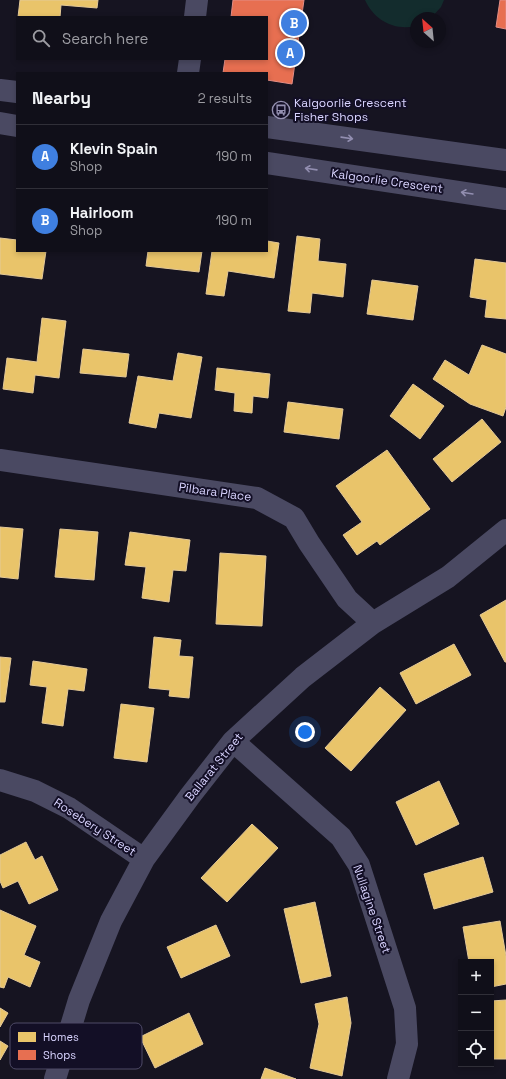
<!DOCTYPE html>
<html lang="en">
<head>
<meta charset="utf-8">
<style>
	:root { --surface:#100f19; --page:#191822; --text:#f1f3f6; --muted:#9c9ca2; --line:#302f38; --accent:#7c3aed }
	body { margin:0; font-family:"Space Grotesk",sans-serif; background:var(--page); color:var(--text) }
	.controls { position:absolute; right:12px; bottom:12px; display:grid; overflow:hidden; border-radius:0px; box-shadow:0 2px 6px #0003 }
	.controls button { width:36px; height:36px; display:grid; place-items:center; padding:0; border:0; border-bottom:1px solid var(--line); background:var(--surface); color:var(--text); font:20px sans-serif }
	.compass { position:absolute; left:410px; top:12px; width:36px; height:36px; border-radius:50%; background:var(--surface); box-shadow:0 2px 6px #0003; rotate:333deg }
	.you { position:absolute; left:305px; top:732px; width:14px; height:14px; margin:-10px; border:3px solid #fff; border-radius:50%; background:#1a73e8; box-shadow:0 0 0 6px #1a73e833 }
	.badge { display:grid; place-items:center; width:26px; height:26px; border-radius:50%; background:var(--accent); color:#fff; font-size:13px; font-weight:700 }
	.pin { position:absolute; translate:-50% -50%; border:2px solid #fff; box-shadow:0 1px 4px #0006 }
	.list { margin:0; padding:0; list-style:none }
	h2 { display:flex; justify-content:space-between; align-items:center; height:52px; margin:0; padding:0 16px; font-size:17px }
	h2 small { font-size:13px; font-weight:400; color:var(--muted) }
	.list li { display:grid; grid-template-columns:26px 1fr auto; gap:12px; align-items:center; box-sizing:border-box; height:64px; padding:0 16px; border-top:1px solid var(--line) }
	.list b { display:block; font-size:15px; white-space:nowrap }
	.list p { margin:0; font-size:13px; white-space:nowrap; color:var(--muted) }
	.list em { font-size:13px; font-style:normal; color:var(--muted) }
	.icon { flex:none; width:22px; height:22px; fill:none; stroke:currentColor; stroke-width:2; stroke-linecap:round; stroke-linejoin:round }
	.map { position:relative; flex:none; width:506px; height:1079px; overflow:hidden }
	.search { position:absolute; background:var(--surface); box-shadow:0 2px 6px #0003; left:16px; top:16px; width:252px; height:44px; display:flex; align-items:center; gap:10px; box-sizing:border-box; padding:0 14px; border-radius:0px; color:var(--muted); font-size:15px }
	.panel { position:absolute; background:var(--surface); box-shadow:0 2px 6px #0003; left:16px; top:72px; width:252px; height:180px; border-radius:0px }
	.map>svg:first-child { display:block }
	.green { fill:#132c2d }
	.homes { fill:#e9c46a; stroke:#e4c997 }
	.shops { fill:#e76f51; stroke:#e38d85 }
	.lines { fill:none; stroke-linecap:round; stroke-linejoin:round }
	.minor { stroke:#4a4962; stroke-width:22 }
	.oneway { stroke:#928eb0 }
	.labels { text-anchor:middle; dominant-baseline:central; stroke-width:4; stroke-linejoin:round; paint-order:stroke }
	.poi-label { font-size:12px; fill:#d9d4ff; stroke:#130f26; text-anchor:start }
	.street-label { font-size:12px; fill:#d9d4ff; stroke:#130f26 }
	.key { fill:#130f26; stroke:#4e4a67; stroke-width:1 }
	.key-label { font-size:11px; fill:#d9d4ff }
</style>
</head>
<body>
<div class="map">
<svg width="506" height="1079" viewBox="0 0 506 1079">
	<rect width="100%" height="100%" fill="#161421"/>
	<path class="green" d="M365 0H444L441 7 431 18H416V26C394 31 374 20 365 0Z"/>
	<path class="homes" d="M20 0H98L97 8 61 5 60 17H18Z
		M297 236 320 239 318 261 346 264 343 297 312 293 310 313 288 311Z
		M0 238 17 240V251H46L42 279 0 274Z
		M267 241 279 243 274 278 228 271 224 296 206 294 212 251H267Z
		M148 251H202L199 272 146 266Z
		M475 259 506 263V319L485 317 487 300 470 297Z
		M372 280 418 286 413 320 367 314Z
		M42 318 66 321 59 378 35 375 33 393 3 389 7 358 37 362Z
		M482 345 506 354V407L503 416 470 404 433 379 445 360 469 375Z
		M83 349 129 354 126 377 80 373Z
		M178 353 202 357 191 418 159 413 156 428 129 423 138 376 173 381Z
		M217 368 270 374 268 398 253 396 252 413 234 411 235 393 215 390Z
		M413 384 444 406 420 439 390 416Z
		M288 402 343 409 339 439 284 432Z
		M482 419 501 442 452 482 433 459Z
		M387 450 430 509 380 545 377 541 357 555 343 535 362 522 336 486Z
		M0 527 23 529 18 579 0 577Z
		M60 529 98 532 94 580 55 577Z
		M130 532 190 540 186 571 173 570 169 602 142 598 146 567 125 565Z
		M220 553 266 556 262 626 216 624Z
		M506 600V662H505L480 615Z
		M154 637 181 640 179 656 193 657 189 698 169 696 170 690 149 688Z
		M454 644 471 675 416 704 400 673Z
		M0 657 11 658 5 702H0Z
		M33 661 87 669 84 691 68 689 63 726 42 723 47 687 30 685Z
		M380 687 406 710 351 771 325 748Z
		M121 704 154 708 147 762 114 758Z
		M439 781 459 824 416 845 396 802Z
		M252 824 278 848 227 902 201 878Z
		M26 842 35 860 42 856 58 890 29 904 18 881 3 888 0 881V855Z
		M483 857 493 892 434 909 424 874Z
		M315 902 331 976 301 983 284 909Z
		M0 910 36 926 24 955 40 962 30 987 8 977 4 988 0 987Z
		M500 921 506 956V984L491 987V962H469L463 927Z
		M216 925 230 956 181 978 167 947Z
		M347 997 351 1023 342 1076 310 1068 319 1024 315 1004Z
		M506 1000V1059H491V1001Z
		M0 1008 8 1013 0 1027Z
		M189 1013 203 1044 155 1068 140 1037Z
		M0 1041 8 1046 0 1060Z
		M265 1068 296 1079H261Z"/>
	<path class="shops" d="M233 0H304L292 84 267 80V73H223L225 59H267V17H231Z
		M500 0H506V29L496 27Z"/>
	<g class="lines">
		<path class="minor" d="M195 17 197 0
			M188 73 190 59
			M0 90 17 92
			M0 123 17 126
			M267 127 506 160
			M267 163 506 199
			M0 460 257 498 294 518 309 543 347 599 373 623
			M233 741 341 837 359 865 405 1008 407 1044 398 1079
			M0 780 35 791 69 808 144 859
			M55 1079 79 1000 111 921 144 859 190 796 233 741 303 677 373 623 448 577 506 530"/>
	</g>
	<defs><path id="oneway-shaft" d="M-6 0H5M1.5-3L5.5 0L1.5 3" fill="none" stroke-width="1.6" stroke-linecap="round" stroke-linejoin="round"/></defs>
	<g class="oneway">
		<use href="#oneway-shaft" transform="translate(347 138) rotate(8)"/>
		<use href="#oneway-shaft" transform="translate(311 169) rotate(-172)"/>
		<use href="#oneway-shaft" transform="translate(467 193) rotate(-171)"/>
	</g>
	<defs>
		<symbol id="bus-ring" viewBox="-11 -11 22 22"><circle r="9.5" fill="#130f26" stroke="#9591b1" stroke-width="1.5"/><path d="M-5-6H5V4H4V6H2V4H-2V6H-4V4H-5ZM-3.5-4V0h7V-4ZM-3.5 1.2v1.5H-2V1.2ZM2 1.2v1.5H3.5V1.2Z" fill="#9591b1"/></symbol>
	</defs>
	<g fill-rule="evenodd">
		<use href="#bus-ring" x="271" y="100" width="20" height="20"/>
	</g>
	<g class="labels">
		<g class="poi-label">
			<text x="294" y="103">Kalgoorlie Crescent<tspan x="294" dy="14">Fisher Shops</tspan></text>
		</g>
		<g class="street-label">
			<text transform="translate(387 181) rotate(8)">Kalgoorlie Crescent</text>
			<text transform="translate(215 492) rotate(8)">Pilbara Place</text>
			<text transform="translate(214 767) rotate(-51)">Ballarat Street</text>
			<text transform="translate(95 827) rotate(33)">Rosebery Street</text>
			<text transform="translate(372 909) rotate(71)">Nullagine Street</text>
		</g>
	</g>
	<rect x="10" y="1023" width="132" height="46" rx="6" class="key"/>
	<rect x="18" y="1032" width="18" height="10" fill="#e9c46a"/>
	<rect x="18" y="1050" width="18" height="10" fill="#e76f51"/>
	<g class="key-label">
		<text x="43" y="1041">Homes</text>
		<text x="43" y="1059">Shops</text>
	</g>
</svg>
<div class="controls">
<button>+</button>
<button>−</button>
<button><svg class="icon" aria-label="locate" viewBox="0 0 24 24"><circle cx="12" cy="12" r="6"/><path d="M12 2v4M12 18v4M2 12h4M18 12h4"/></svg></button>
</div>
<svg class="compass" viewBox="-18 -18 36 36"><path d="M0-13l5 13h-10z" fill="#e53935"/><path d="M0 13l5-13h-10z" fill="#9c9ca2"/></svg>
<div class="you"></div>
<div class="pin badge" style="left:290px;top:53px;background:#3f7fe0">A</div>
<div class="pin badge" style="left:294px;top:23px;background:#3f7fe0">B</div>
<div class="search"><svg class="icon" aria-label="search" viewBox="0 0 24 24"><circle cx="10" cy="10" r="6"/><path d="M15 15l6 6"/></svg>Search here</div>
<section class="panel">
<h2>Nearby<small>2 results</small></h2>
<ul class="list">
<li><span class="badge" style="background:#3f7fe0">A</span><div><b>Klevin Spain</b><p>Shop</p></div><em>190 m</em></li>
<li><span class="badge" style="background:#3f7fe0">B</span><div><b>Hairloom</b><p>Shop</p></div><em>190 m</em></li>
</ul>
</section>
</div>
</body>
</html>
